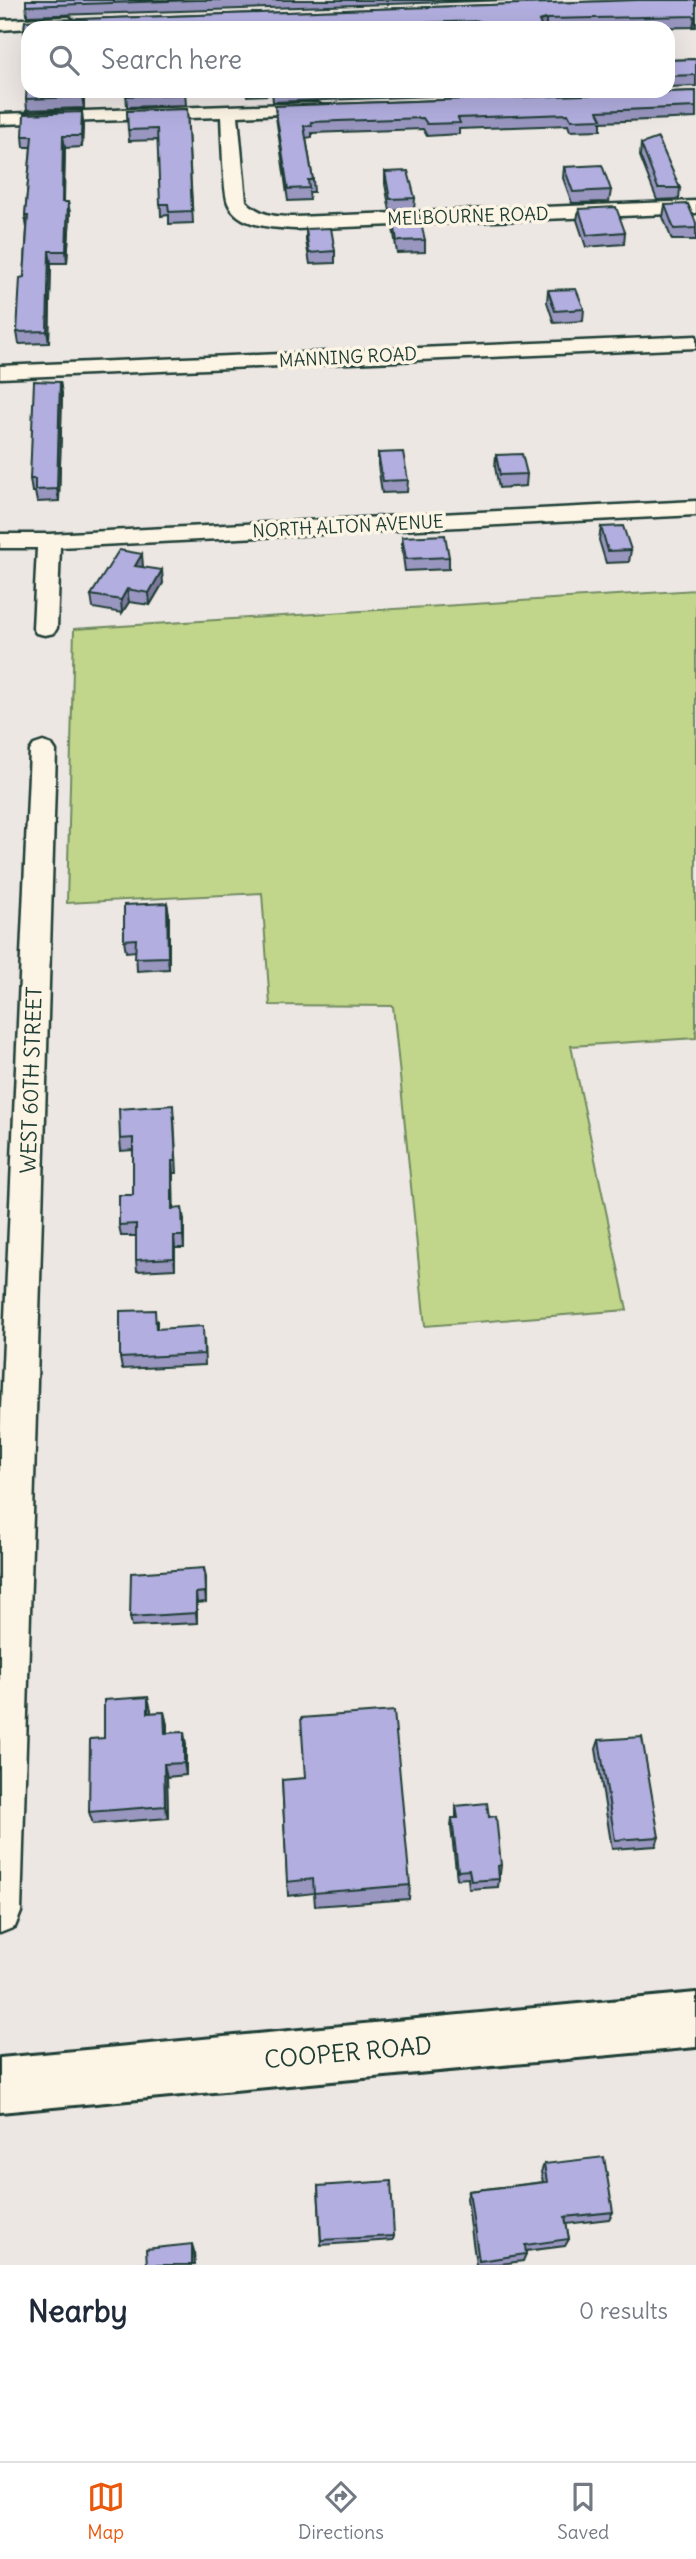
<!DOCTYPE html>
<html lang="en">
<head>
<meta charset="utf-8">
<style>
	:root { --surface:#fff; --page:#f2f2f3; --text:#1f2937; --muted:#747a83; --line:#e0e1e3; --accent:#ea580c }
	body { margin:0; font-family:Delius,sans-serif; background:var(--page); color:var(--text) }
	.list { margin:0; padding:0; list-style:none }
	h2 { display:flex; justify-content:space-between; align-items:center; height:91px; margin:0; padding:0 28px; font-size:30px }
	h2 small { font-size:23px; font-weight:400; color:var(--muted) }
	.icon { flex:none; width:38px; height:38px; fill:none; stroke:currentColor; stroke-width:2; stroke-linecap:round; stroke-linejoin:round }
	.map { position:relative; flex:none; width:696px; height:2265px; overflow:hidden }
	.search { position:absolute; background:var(--surface); box-shadow:0 7px 28px #0002; left:21px; right:21px; top:21px; height:77px; display:flex; align-items:center; gap:18px; box-sizing:border-box; padding:0 24px; border-radius:21px; color:var(--muted); font-size:26px }
	.sheet { height:196px; background:var(--surface) }
	nav { display:flex; justify-content:space-around; align-items:center; box-sizing:border-box; height:98px; border-top:2px solid var(--line); background:var(--surface); font-size:19px; color:var(--muted) }
	nav a { display:grid; justify-items:center; gap:4px }
	nav .on { color:var(--accent) }
	.map>svg:first-child { display:block }
	.green { fill:#c2d68b; stroke:#708a60; stroke-width:2 }
	.lines { fill:none; stroke-linecap:round; stroke-linejoin:round }
	.minor-casing { stroke:#1f3d34; stroke-width:5 }
	.secondary-casing { stroke:#1f3d34; stroke-width:6 }
	.minor { fill:#fcf5e5; fill-rule:evenodd }
	.secondary { fill:#fcf5e5; fill-rule:evenodd }
	.wall { fill:#9996c0; stroke:#1f3d34; stroke-width:2 }
	.shaded-wall { fill:#7d7a9c; stroke:#1f3d34; stroke-width:2 }
	.building { fill:#b2aedf; stroke:#1f3d34; stroke-width:2 }
	.labels { text-anchor:middle; dominant-baseline:central; stroke-width:7; stroke-linejoin:round; paint-order:stroke }
	.far-street-label { font-size:18px; fill:#1f3d34; stroke:#fcf5e5 }
	.street-label { font-size:21px; fill:#1f3d34; stroke:#fcf5e5 }
	.near-street-label { font-size:24px; fill:#1f3d34; stroke:#fcf5e5 }
</style>
</head>
<body>
<div class="map">
<svg width="696" height="2265" viewBox="0 0 696 2265">
	<rect width="100%" height="100%" fill="#ede7e4"/>
	<filter id="ink" filterUnits="userSpaceOnUse"><feTurbulence type="fractalNoise" baseFrequency=".0143" numOctaves="2"/><feDisplacementMap in="SourceGraphic" scale="14" xChannelSelector="R" yChannelSelector="G"/><feConvolveMatrix kernelMatrix="1 2 1 2 8 2 1 2 1" color-interpolation-filters="sRGB"/></filter>
	<g filter="url(#ink)">
		<path class="green" d="M696 590V1038L571 1046 627 1310 425 1326 393 1006 270 1005 262 893 67 903 74 629Z"/>
		<g class="lines">
			<defs>
				<path id="minor" d="M69 17 77 22 75 25 0 30V20Z
					M317 103 326 108 323 112 238 116 246 201C260 216 277 217 296 217L696 201V213L296 229C274 228 238 227 228 203 223 190 222 134 221 117L0 124V114Z
					M696 336V348L0 378V366Z
					M696 501V515L60 547 57 628 54 633 45 635 36 633 33 628 37 548H0V534H49Z
					M43 742 52 745 56 751 21 1912 15 1927 0 1933V1431L30 751 34 745Z"/>
				<path id="secondary" d="M696 1993V2047L0 2112V2058Z"/>
			</defs>
			<use href="#minor" class="minor-casing"/>
			<use href="#secondary" class="secondary-casing"/>
			<use href="#minor" class="minor"/>
			<use href="#secondary" class="secondary"/>
		</g>
		<path class="wall" d="M26 0H509L27 16Z
			M638 0H696V27L641 28H28V43H25L24 32 25 21Z
			M696 59V86L668 87V60Z
			M84 91V108L27 110 26 99Z
			M126 91H185L186 105 127 107Z
			M246 91H268V95L247 96Z
			M272 91H567L273 102Z
			M696 91V118L601 122V130L570 131 568 125 459 129V134L427 136 423 129 312 133V137L306 138 313 180 314 192H309L310 200 288 201 276 117 275 106Z
			M187 109 193 223 169 224V215L161 216 158 140 129 141 127 111Z
			M82 112 83 124 82 147 65 148 64 202H68L70 214 67 263H51L49 343 19 344 17 332 24 277 27 228 25 216 31 147H24L23 136Z
			M641 144 680 188 679 199 657 200 640 156Z
			M564 167 611 190 609 202 572 203 563 178Z
			M385 172 415 198 414 210 390 211 385 184Z
			M665 205 696 223V240H672L663 217Z
			M579 209 625 232 624 244 586 247 577 220Z
			M393 216 425 240V252L397 253 393 228Z
			M306 229 335 251V263L310 264 306 241Z
			M548 290 584 309 583 321 554 323 547 302Z
			M60 382 62 394 59 501 37 502 35 492H32L30 479Z
			M378 453 408 480 407 492 382 493 378 465Z
			M496 455 527 474 526 486 499 488 495 467Z
			M601 527 631 550 629 562 606 563 599 540Z
			M402 537 449 557V569L405 571 402 549Z
			M142 554V567L163 583 150 605 129 602 122 613 93 608 91 595Z
			M167 903 169 915V969L137 971 136 951 126 952 124 940Z
			M174 1117 177 1173H173V1209L184 1220V1248H175V1269L137 1271 136 1260V1236H121L119 1225 133 1195V1150L121 1151 120 1139Z
			M157 1321V1329L204 1338 205 1365 122 1369 120 1358Z
			M206 1578V1602L197 1603V1623L132 1626 130 1617Z
			M151 1710V1713L164 1712 167 1725V1733L186 1745V1775L167 1777 168 1818 93 1824 89 1812 104 1738Z
			M599 1740 659 1837 656 1846 612 1849 596 1749Z
			M282 1780 410 1885 409 1899 315 1906 314 1893 288 1896Z
			M456 1806 501 1865 500 1874H499V1879L498 1887 469 1889 468 1878 457 1879 451 1827 452 1818H456Z
			M544 2164 613 2212 609 2219 566 2224 569 2239 565 2246 526 2251V2254L523 2261 492 2265H476L467 2198 469 2191 543 2182 541 2172Z
			M318 2186 394 2236 393 2240 321 2245Z"/>
		<path class="shaded-wall" d="M695 16H696V27H693Z
			M546 19V28H539V21Z
			M83 91H84V108L82 97Z
			M82 112 83 124 82 147 81 136Z
			M63 136 65 148 63 214 62 202Z
			M68 202 70 214 67 263 66 251Z
			M49 251 51 263 49 343 47 331Z
			M60 382 62 394 59 501 57 489Z
			M142 554 143 566 136 578 135 566Z
			M162 570 163 583 150 605 149 593Z
			M127 589 129 602 122 613 121 600Z
			M167 903 169 915V969L168 957Z
			M172 1161 173 1173 174 1221 172 1209Z
			M182 1208 184 1220V1248L183 1236Z
			M174 1236 175 1248V1269L174 1258Z
			M204 1568 206 1578V1602L205 1592Z
			M196 1593 197 1603V1623L196 1613Z
			M148 1697 151 1710V1726L148 1713Z
			M164 1712 167 1725V1746L165 1733Z
			M184 1732 186 1745V1775L184 1763Z
			M164 1764 167 1777 168 1818 165 1806Z
			M192 2244 194 2251 195 2265H192Z"/>
		<path class="building" d="M26 0H196L26 6Z
			M638 0H696V16L546 19 539 21 542 28H482L480 21 416 23 417 28H308V26L262 28H28V32H24L25 21Z
			M696 59V75L668 76V60Z
			M27 83 28 91H83L82 97 26 99Z
			M126 91H185L186 94 126 96Z
			M696 91V107L598 111 602 119 571 120 568 114 458 118 460 123 427 124 423 118 311 122 312 126H304L313 180H308L309 188 288 189 275 106Z
			M187 109 192 211 169 212 168 204H160L157 129 128 130 127 111Z
			M82 112 81 136H63L62 202H68L66 251H49L47 331 17 332 20 278 24 277 28 216H25L32 136H23L24 114Z
			M658 138 680 188H658L641 144Z
			M602 165 611 190 573 192 564 167Z
			M408 171 415 198 390 199 385 172Z
			M688 204 696 223V228L674 229 665 205Z
			M616 207 625 232 587 235 579 209Z
			M419 215 425 240 397 241 393 216Z
			M331 228 335 251 309 253 306 229Z
			M576 289 584 309 555 311 548 290Z
			M34 381 60 382 57 489 35 490V479H30Z
			M403 452 408 480 383 481 378 453Z
			M522 454 527 474 500 475 496 455Z
			M623 526 631 550 608 551 601 527Z
			M445 535 449 557 406 559 402 537Z
			M119 550 142 554 135 566 162 570 149 593 127 589 121 600 91 595Z
			M167 903 168 957 135 958 136 939 124 940V905Z
			M173 1105 176 1161H172V1209L182 1208 183 1236H174V1258L136 1260V1224L119 1225V1195H133V1138L120 1139 119 1109Z
			M155 1310 156 1329 203 1326 204 1354 120 1358V1311Z
			M204 1568 205 1592 196 1593V1613L130 1617 131 1573Z
			M148 1697V1713L164 1712 165 1733 184 1732V1763L164 1764 165 1806 89 1812 90 1739 104 1738V1700Z
			M394 1711 410 1885 314 1893 313 1879 287 1882 282 1780 305 1778 301 1718Z
			M642 1737 659 1837 615 1840 599 1740Z
			M487 1803 489 1817 496 1816 501 1865 498 1866 499 1879 471 1881 469 1870 458 1871 452 1818H458L456 1806Z
			M604 2157 613 2212 565 2217 569 2239 525 2245 526 2254 479 2261 469 2191 547 2182 544 2164Z
			M391 2181 394 2236 321 2240 318 2186Z
			M192 2244V2265H147L146 2249Z"/>
	</g>
	<g class="labels">
		<g class="far-street-label">
			<text transform="translate(468 216) rotate(-2)">MELBOURNE ROAD</text>
			<text transform="translate(348 357) rotate(-3)">MANNING ROAD</text>
			<text transform="translate(348 526) rotate(-3)">NORTH ALTON AVENUE</text>
		</g>
		<g class="street-label">
			<text transform="translate(31 1080) rotate(-88)">WEST 60TH STREET</text>
		</g>
		<g class="near-street-label">
			<text transform="translate(348 2052) rotate(-5)">COOPER ROAD</text>
		</g>
	</g>
</svg>
<div class="search"><svg class="icon" aria-label="search" viewBox="0 0 24 24"><circle cx="10" cy="10" r="6"/><path d="M15 15l6 6"/></svg>Search here</div>
</div>
<section class="sheet">
<h2>Nearby<small>0 results</small></h2>
<ul class="list">
</ul>
</section>
<nav>
<a class="on"><svg class="icon" aria-label="map" viewBox="0 0 24 24"><path d="M3 6l6-2 6 2 6-2v14l-6 2-6-2-6 2zM9 4v14M15 6v14"/></svg>Map</a>
<a><svg class="icon" aria-label="directions" viewBox="0 0 24 24"><path d="M12 3l9 9-9 9-9-9zM9 14v-3h6M13 9l2 2-2 2"/></svg>Directions</a>
<a><svg class="icon" aria-label="saved" viewBox="0 0 24 24"><path d="M7 4h10v16l-5-4-5 4z"/></svg>Saved</a>
</nav>
</body>
</html>
